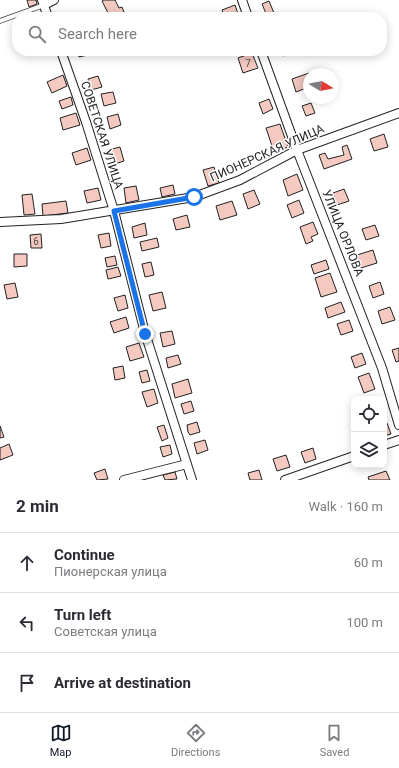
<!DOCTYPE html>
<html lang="en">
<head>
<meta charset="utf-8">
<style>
	:root { --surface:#fff; --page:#f2f2f3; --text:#2b2b33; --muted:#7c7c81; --line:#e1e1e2; --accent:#111827 }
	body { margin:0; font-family:Roboto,sans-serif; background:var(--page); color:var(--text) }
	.controls { position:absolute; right:12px; bottom:12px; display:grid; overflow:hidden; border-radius:8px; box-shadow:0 2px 10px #0003 }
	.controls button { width:36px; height:36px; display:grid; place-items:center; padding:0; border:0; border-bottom:1px solid var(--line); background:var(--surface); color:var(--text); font:20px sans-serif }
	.compass { position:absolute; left:303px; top:68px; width:36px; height:36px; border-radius:50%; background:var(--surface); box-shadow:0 2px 10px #0003; rotate:100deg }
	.stop { position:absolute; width:12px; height:12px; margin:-9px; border:3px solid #1a73e8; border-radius:50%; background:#fff }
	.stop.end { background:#1a73e8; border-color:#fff; box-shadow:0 1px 4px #0008 }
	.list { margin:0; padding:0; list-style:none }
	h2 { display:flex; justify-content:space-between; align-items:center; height:52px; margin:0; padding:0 16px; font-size:17px }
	h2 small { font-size:13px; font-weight:400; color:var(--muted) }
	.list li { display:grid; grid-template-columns:26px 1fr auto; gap:12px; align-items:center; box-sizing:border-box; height:60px; padding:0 16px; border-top:1px solid var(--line) }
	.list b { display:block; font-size:15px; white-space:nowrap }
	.list p { margin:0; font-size:13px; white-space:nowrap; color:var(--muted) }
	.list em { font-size:13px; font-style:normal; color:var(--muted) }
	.icon { flex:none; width:22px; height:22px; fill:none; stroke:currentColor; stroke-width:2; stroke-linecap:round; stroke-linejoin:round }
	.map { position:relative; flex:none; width:399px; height:480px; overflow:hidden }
	.search { position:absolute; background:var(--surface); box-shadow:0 2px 10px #0003; left:12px; right:12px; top:12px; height:44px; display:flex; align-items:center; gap:10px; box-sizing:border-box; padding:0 14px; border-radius:16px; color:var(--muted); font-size:15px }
	.sheet { height:232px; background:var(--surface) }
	nav { display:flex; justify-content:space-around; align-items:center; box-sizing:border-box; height:56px; border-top:1px solid var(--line); background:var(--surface); font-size:11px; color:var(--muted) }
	nav a { display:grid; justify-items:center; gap:2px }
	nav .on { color:var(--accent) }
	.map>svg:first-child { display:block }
	.building { fill:#f3c9c0; stroke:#222 }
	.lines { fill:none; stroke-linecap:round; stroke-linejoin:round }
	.lane-casing { stroke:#222; stroke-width:5.5 }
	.street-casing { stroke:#222; stroke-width:10 }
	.lane { stroke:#fff; stroke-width:4 }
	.street { stroke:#fff; stroke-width:8 }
	.route { stroke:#1a73e8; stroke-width:5 }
	.labels { text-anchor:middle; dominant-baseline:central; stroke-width:3; stroke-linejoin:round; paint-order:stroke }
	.number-label { font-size:10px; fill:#564c4a }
	.street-label { font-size:12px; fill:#222; stroke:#fff }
</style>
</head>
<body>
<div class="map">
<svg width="399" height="480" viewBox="0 0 399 480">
	<rect width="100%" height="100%" fill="#fff"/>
	<path class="building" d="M27 0H36L37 4 29 7Z
		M104 0H115L119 8 122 7 124 12 121 14 122 17H110L102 1Z
		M269 1 274 13 267 16 262 4Z
		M235 5 239 17H225L222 10Z
		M78 51H92V54L79 57Z
		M281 51H297L283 56Z
		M252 53 258 68 243 73 238 58Z
		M309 73V87L296 92 292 79Z
		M63 75 67 86 52 93 47 82Z
		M98 76 102 87 91 90 88 79Z
		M113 92 116 103 104 106 101 94Z
		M71 97 73 105 62 109 59 101Z
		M269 99 273 109 263 114 259 103Z
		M311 103 315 113 306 116 302 106Z
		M76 113 80 125 63 130 60 118Z
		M118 114 121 125 110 129 107 117Z
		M280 124 288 147 274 152 266 128Z
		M384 134 388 147 374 151 370 139Z
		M347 145 352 159 324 169 319 155 325 153 328 159 344 155 342 147Z
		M120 147 124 161 112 165 108 150Z
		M87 148 91 160 76 165 72 153Z
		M214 167 219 183 208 186 203 170Z
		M297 174 303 190 288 196 283 180Z
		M173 185 175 194 162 197 160 188Z
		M136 186 139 200 126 203 124 188Z
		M98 188 101 200 87 203 84 191Z
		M344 189 349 201 337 205 333 193Z
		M254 190 260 204 248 209 243 194Z
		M32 194 35 214 24 215 22 195Z
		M299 200 304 213 292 218 287 205Z
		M66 201 68 213 43 216 42 204Z
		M232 201 237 215 220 220 216 206Z
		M187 215 190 227 176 230 173 219Z
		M313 222 318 234 311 237 313 241 306 244 300 227Z
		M145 223 147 235 134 238 132 227Z
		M375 225 379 236 366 240 362 229Z
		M109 233 111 246 101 248 98 235Z
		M41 234 42 248H31L30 235Z
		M157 238 159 247 142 251 140 242Z
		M373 250 377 263 361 268 357 255Z
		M14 254H27V266L14 267Z
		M115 256 117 265 107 267 105 258Z
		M326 260 329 269 314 274 311 265Z
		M151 262 154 275 145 277 142 264Z
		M118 267 121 276 108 279 106 270Z
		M330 273 337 292 321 297 315 278Z
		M380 282 384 294 373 298 369 286Z
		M15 283 18 297 7 299 4 285Z
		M162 292 166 308 153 311 149 295Z
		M125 295 128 308 118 311 114 298Z
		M341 302 345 312 328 318 325 308Z
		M390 307 395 320 382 324 378 311Z
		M126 317 129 328 114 333 110 322Z
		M349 320 353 331 341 335 337 324Z
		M172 331 175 344 163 347 160 333Z
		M139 343 144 357 130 361 126 347Z
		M399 348V361L396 362 392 350Z
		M362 353 366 364 355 368 351 357Z
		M178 355 181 364 168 368 166 358Z
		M123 366 125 378 115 380 113 368Z
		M147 370 150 381 142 383 139 372Z
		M369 373 375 389 364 393 358 377Z
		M188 379 192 393 175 398 172 384Z
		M154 389 158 403 147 407 142 392Z
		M191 401 194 411 184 414 181 404Z
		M197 422 200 432 190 435 188 432 187 425Z
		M387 423 391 434 384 436V424Z
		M164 425 168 438 162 441 157 427Z
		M0 426 4 437 0 438Z
		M205 440 208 450 197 454 194 443Z
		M9 444 13 455 0 460V448Z
		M170 445 172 454 163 457 160 447Z
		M313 448 316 459 305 463 301 452Z
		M286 455 290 467 277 471 273 459Z
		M105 469 108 479 97 480 94 473Z
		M259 470 262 480H250L248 473Z
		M386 471 390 480H369L368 477Z
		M175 472 177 479 165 480 163 475Z"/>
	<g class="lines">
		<defs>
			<path id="lane" d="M0 21 44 5"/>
			<path id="street" d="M42 0 48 17
				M242 0 248 17
				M44 5 54 0
				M61 51 86 122 114 211 145 333 192 480
				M261 51 297 150 382 368 399 425
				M0 222 61 219 194 197 240 180 297 150 399 113
				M384 445 399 440
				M124 480 187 464
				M285 480 354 456"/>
		</defs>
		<use href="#lane" class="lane-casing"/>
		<use href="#street" class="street-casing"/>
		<use href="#lane" class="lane"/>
		<use href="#street" class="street"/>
	</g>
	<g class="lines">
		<path class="route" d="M145 334 114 211 194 197"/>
	</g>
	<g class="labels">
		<g class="number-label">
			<text x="248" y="63">7</text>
			<text x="36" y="241">6</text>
		</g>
		<g class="street-label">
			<text transform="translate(102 135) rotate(72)">СОВЕТСКАЯ УЛИЦА</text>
			<text transform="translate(267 153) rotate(-24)">ПИОНЕРСКАЯ УЛИЦА</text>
			<text transform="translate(343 233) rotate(68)">УЛИЦА ОРЛОВА</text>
		</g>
	</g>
</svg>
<div class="controls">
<button><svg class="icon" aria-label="locate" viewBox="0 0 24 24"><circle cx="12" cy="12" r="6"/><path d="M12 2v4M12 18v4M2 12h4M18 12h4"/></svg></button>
<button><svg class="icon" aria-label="layers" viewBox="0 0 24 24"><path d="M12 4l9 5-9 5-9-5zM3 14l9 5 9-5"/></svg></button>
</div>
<svg class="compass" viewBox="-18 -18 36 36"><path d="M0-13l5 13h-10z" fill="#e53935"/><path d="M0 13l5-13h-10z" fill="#7c7c81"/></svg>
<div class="stop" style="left:194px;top:197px"></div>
<div class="stop end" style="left:145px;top:334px"></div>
<div class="search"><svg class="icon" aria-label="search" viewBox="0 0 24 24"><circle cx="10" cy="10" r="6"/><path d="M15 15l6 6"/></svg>Search here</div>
</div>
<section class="sheet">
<h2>2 min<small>Walk · 160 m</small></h2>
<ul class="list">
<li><svg class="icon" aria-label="ahead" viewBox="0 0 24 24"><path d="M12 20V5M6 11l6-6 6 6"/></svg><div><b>Continue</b><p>Пионерская улица</p></div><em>60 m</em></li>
<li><svg class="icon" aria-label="left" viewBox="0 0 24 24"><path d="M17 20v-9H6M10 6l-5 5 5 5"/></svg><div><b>Turn left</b><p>Советская улица</p></div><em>100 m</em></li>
<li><svg class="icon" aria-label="arrive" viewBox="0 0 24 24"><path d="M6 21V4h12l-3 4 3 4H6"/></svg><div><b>Arrive at destination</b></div></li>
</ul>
</section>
<nav>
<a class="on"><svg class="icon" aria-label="map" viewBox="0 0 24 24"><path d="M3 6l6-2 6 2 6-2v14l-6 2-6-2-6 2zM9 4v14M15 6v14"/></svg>Map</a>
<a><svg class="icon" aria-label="directions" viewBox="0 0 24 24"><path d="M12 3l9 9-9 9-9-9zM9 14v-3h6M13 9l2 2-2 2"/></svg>Directions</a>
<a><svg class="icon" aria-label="saved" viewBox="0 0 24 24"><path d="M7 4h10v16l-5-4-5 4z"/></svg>Saved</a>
</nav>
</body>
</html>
